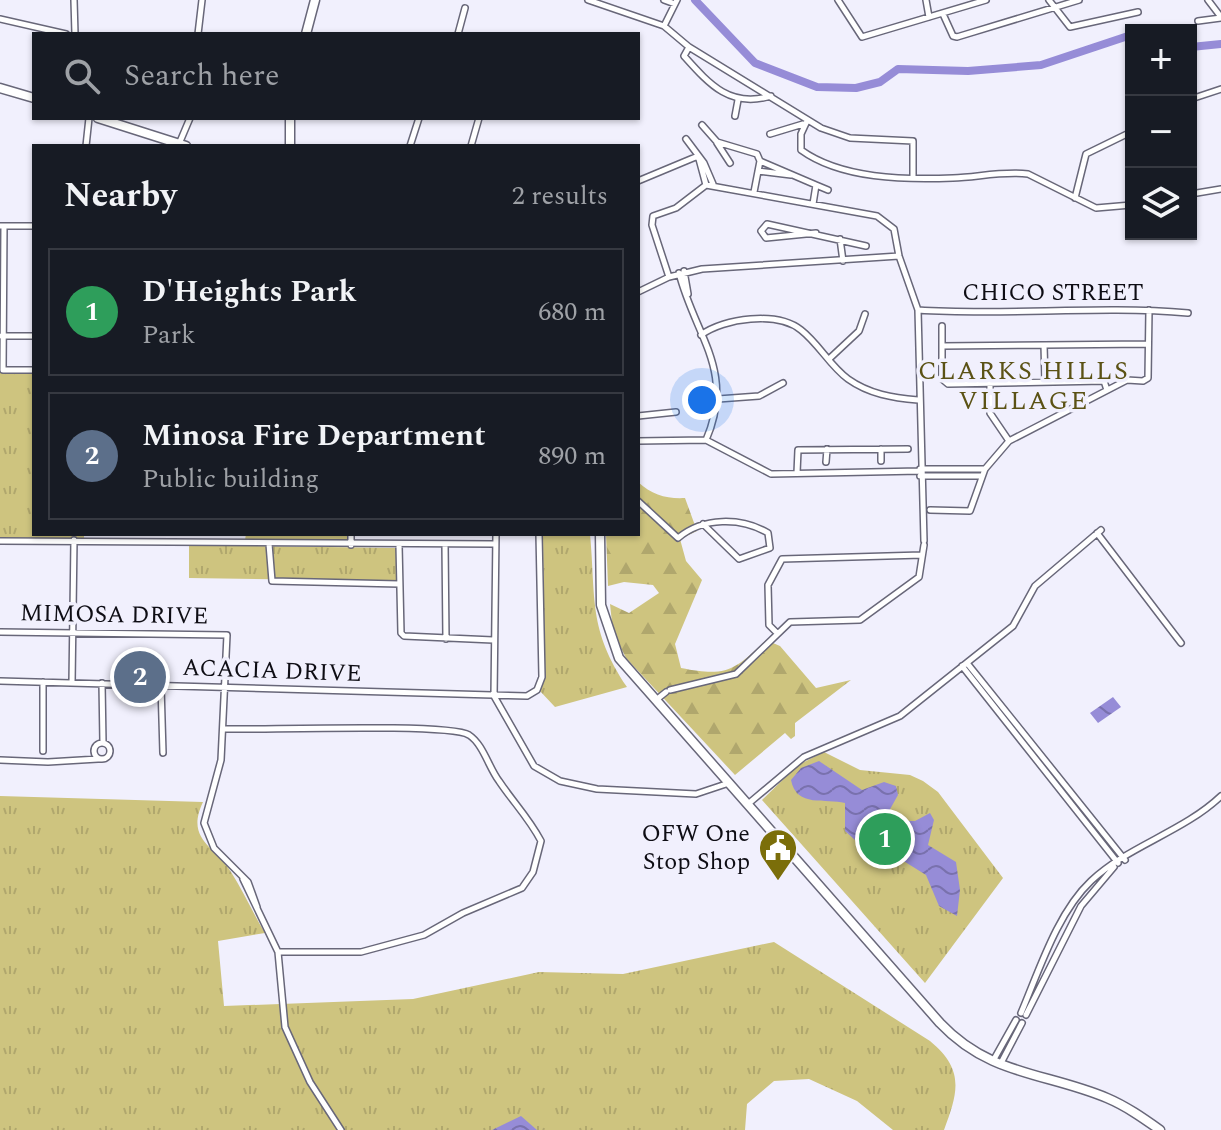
<!DOCTYPE html>
<html lang="en">
<head>
<meta charset="utf-8">
<style>
	:root { --surface:#171b24; --page:#242831; --text:#f1f3f6; --muted:#9ea1a6; --line:#363941; --accent:#7c3aed }
	body { margin:0; font-family:Spectral,serif; background:var(--page); color:var(--text) }
	.controls { position:absolute; right:24px; top:24px; display:grid; overflow:hidden; border-radius:0px; box-shadow:0 2px 6px #0004 }
	.controls button { width:72px; height:72px; display:grid; place-items:center; padding:0; border:0; border-bottom:2px solid var(--line); background:var(--surface); color:var(--text); font:40px sans-serif }
	.you { position:absolute; left:702px; top:400px; width:28px; height:28px; margin:-20px; border:6px solid #fff; border-radius:50%; background:#1a73e8; box-shadow:0 0 0 12px #1a73e833 }
	.badge { display:grid; place-items:center; width:52px; height:52px; border-radius:50%; background:var(--accent); color:#fff; font-size:26px; font-weight:700 }
	.pin { position:absolute; translate:-50% -50%; border:4px solid #fff; box-shadow:0 2px 8px #0006 }
	.list { margin:0; padding:0; list-style:none }
	h2 { display:flex; justify-content:space-between; align-items:center; height:104px; margin:0; padding:0 32px; font-size:34px }
	h2 small { font-size:26px; font-weight:400; color:var(--muted) }
	.list li { display:grid; grid-template-columns:52px 1fr auto; gap:24px; align-items:center; box-sizing:border-box; height:128px; margin:0 16px 16px; padding:0 16px; border:2px solid var(--line); border-radius:0px }
	.list b { display:block; font-size:30px; white-space:nowrap }
	.list p { margin:0; font-size:26px; white-space:nowrap; color:var(--muted) }
	.list em { font-size:26px; font-style:normal; color:var(--muted) }
	.icon { flex:none; width:44px; height:44px; fill:none; stroke:currentColor; stroke-width:2; stroke-linecap:round; stroke-linejoin:round }
	.map { position:relative; flex:none; width:1221px; height:1130px; overflow:hidden }
	.search { position:absolute; background:var(--surface); box-shadow:0 2px 6px #0004; left:32px; top:32px; width:608px; height:88px; display:flex; align-items:center; gap:20px; box-sizing:border-box; padding:0 28px; border-radius:0px; color:var(--muted); font-size:30px }
	.panel { position:absolute; background:var(--surface); box-shadow:0 2px 6px #0004; left:32px; top:144px; width:608px; height:392px; border-radius:0px }
	.map>svg:first-child { display:block }
	.grass { fill:url(#grass-tufts) }
	.forest { fill:url(#forest-firs) }
	.water { fill:url(#water-waves) }
	.lines { fill:none; stroke-linecap:round; stroke-linejoin:round }
	.river { stroke:#968cd7; stroke-width:8 }
	.street-casing { stroke:#686779; stroke-width:8 }
	.secondary-casing { stroke:#686779; stroke-width:11 }
	.street { stroke:#fff; stroke-width:5 }
	.secondary { stroke:#fff; stroke-width:8 }
	.labels { text-anchor:middle; dominant-baseline:central; stroke-width:7; stroke-linejoin:round; paint-order:stroke }
	.street-label { font-size:24px; fill:#0e0d14; stroke:#f1f0fd }
	.poi-label { font-size:24px; fill:#0e0d14; stroke:#f1f0fd; text-anchor:end }
	.neighbourhood-label { font-size:26px; letter-spacing:2px; fill:#5b5215; stroke:#f1f0fd }
</style>
</head>
<body>
<div class="map">
<svg width="1221" height="1130" viewBox="0 0 1221 1130">
	<defs>
		<pattern id="grass-tufts" width="24" height="20" patternUnits="userSpaceOnUse" patternTransform="scale(2)"><rect width="24" height="20" fill="#cec47f"/><path d="M3 7l-1-3M5 7V3M7 7l1-3M15 17l-1-3M17 17v-4M19 17l1-3" fill="none" stroke="#b0a76d"/></pattern>
		<pattern id="forest-firs" width="22" height="20" patternUnits="userSpaceOnUse" patternTransform="scale(2)"><rect width="22" height="20" fill="#cec47f"/><path d="M5 1l3.5 6h-7zM16 11l3.5 6h-7z" fill="#b0a76d"/></pattern>
		<pattern id="water-waves" width="16" height="10" patternUnits="userSpaceOnUse" patternTransform="scale(2)"><rect width="16" height="10" fill="#968cd7"/><path d="M0 5q4-4 8 0t8 0" fill="none" stroke="#7971ad"/></pattern>
	</defs>
	<rect width="100%" height="100%" fill="#f1f0fd"/>
	<path class="grass" d="M0 372H34V534H84V539L0 538Z
		M246 534H349V541L245 540Z
		M543 534H590C596 599 588 629 627 687L555 707 539 690 544 678Z
		M189 545 397 548 396 581 189 578Z
		M824 752 860 770 910 775 923 781 938 792 1003 878 925 983 762 800 798 765Z
		M0 796 203 802C185 840 215 846 231 872 243 891 253 913 265 933L218 941 224 1006 413 999 539 972 623 974 774 942 930 1041C965 1070 958 1092 944 1130H893L857 1101 809 1079 774 1081 747 1104 745 1130H0Z"/>
	<path class="forest" d="M638 482C652 495 667 499 685 498L697 531 680 539 686 561 702 580 675 644 681 668C726 677 734 671 766 640L780 646 816 688 851 680 795 723V736L791 739 785 733 735 775 626 658 613 632 610 604 629 613 659 593 653 585 624 582 608 586 606 534H638Z"/>
	<path class="water" d="M1113 697 1121 707 1098 723 1090 713Z
		M819 761 862 790 884 782 896 786 898 795 889 811 897 821H915L930 813 934 820 928 845 956 862 960 890 957 916 939 906 926 875 886 850 855 840 845 831V803C826 798 796 808 791 780L801 768Z
		M521 1116 537 1130H492Z"/>
	<g class="lines">
		<path class="river" d="M695 0 755 63 817 87 856 88 880 82 898 69 968 71 1041 65 1131 35
			M1191 47 1221 44"/>
		<defs>
			<path id="street" d="M74 0 75 34
				M588 0 664 26 689 47 821 128 850 138 913 141V177
				M664 0 675 4
				M838 0 862 37 986 0
				M926 0 929 17
				M1049 0 1070 27 1138 12
				M1208 0 1221 17
				M943 14 953 36 957 37 1079 0
				M0 19 66 34
				M1198 21 1221 18
				M664 26 677 0
				M198 34 202 0
				M458 34 465 8
				M689 47 684 56C710 85 730 108 771 96
				M1191 99 1221 89
				M735 116 738 100
				M807 121 801 134V150C841 179 905 180 953 178 978 177 1003 171 1028 174L1096 208 1131 205
				M702 125 717 142 757 154 760 161 754 192
				M770 134 803 124
				M686 139 704 163 713 184
				M717 143 730 163
				M179 144 190 118
				M86 146 89 118
				M410 146 419 118
				M471 146 479 118
				M699 159 706 185
				M760 161 816 185 813 204
				M758 171 791 175
				M638 181 698 156
				M816 185 828 190
				M1191 194 1221 189
				M1075 198 1086 154 1131 132
				M0 226H34
				M816 233 766 238 761 231 767 224 866 246
				M840 239 843 261
				M684 271 688 294
				M679 273C695 336 736 371 706 440
				M669 277 652 225 653 216 676 208 706 185 877 216 894 229 899 256 918 310 924 541
				M638 292 669 277 702 269 899 256
				M918 310C1008 316 1098 305 1188 313
				M942 326V346
				M701 335C724 318 777 311 801 330 819 344 830 366 848 379 869 394 893 398 918 400
				M1 336H34
				M1044 345 1148 344
				M829 359 859 331 865 314
				M3 370 4 226
				M3 370H34
				M990 381V413L1009 441
				M1045 381 1044 345 942 346V379L948 384 1104 381 1107 390
				M718 399 759 396 783 383
				M638 416 676 412
				M638 441 706 440 771 474 920 471
				M881 449V461
				M826 462 827 449
				M920 469H985
				M797 473 798 450 908 449
				M920 476H982
				M638 501 678 538C703 517 741 517 768 533L770 548 739 559 703 524
				M930 510 970 511 985 469 1009 441 1127 380 1143 381 1148 378 1149 310
				M1097 533 1181 643
				M351 534V545
				M496 534 494 696 534 766 560 781 597 789 696 794 729 783
				M0 541 495 544
				M269 544 272 581 399 584
				M445 544 446 639
				M399 545 401 633 404 636 493 640
				M0 632 227 635 221 760 204 823 214 848 248 882 257 907
				M777 633 769 625 768 585 782 559 922 555
				M967 663 1125 860
				M962 666 1118 863
				M0 681 527 696 537 690 542 677 539 534
				M43 682V751
				M72 683 74 540
				M102 683 103 743
				M161 686 163 753
				M670 690 736 674 790 622 860 620 919 577 924 545
				M656 700 666 692
				M223 729C260 730 449 723 469 735 483 744 489 768 499 781 513 802 529 818 541 841L533 872 522 888 463 913 424 935 361 952H278
				M94 751a8 8 0 1 1 16 0a8 8 0 1 1-16 0Z
				M0 760 48 762 98 759
				M748 804 804 757 900 716 1013 626 1035 586 1101 530
				M243 879 278 952 285 1027 310 1082 341 1130
				M1021 1013C1039 971 1057 913 1091 881 1128 846 1183 832 1221 796
				M1026 1015 1081 906 1114 867
				M993 1061 1016 1020
				M1000 1065 1022 1023"/>
			<path id="secondary" d="M306 34 315 0
				M0 88 34 98
				M98 118 186 146
				M290 118V146
				M600 534 601 605 619 658 940 1023C990 1076 1045 1072 1107 1098 1126 1106 1143 1118 1160 1130"/>
		</defs>
		<use href="#street" class="street-casing"/>
		<use href="#secondary" class="secondary-casing"/>
		<use href="#street" class="street"/>
		<use href="#secondary" class="secondary"/>
	</g>
	<defs>
		<symbol id="civic-pin" viewBox="-11 -11 22 30"><path d="M0 17L-7.5 6A9.5 9.5 0 1 1 7.5 6Z" fill="#7b6e0a" stroke="#f1f0fd"/><path d="M-.6-6.5H3V-4.5H.6V-3L4-1V1h2V6H-6V1h2V-1L-.6-3ZM-1.2 2.5V6h2.4V2.5Z" fill="#fff"/></symbol>
	</defs>
	<g fill-rule="evenodd">
		<use href="#civic-pin" x="756" y="826" width="44" height="60"/>
	</g>
	<g class="labels">
		<g class="street-label">
			<text x="1053" y="293">CHICO STREET</text>
			<text transform="translate(114 615) rotate(1)">MIMOSA DRIVE</text>
			<text transform="translate(272 671) rotate(2)">ACACIA DRIVE</text>
		</g>
		<g class="poi-label">
			<text x="750" y="834">OFW One<tspan x="750" dy="28">Stop Shop</tspan></text>
		</g>
		<g class="neighbourhood-label">
			<text x="1024" y="371">CLARKS HILLS<tspan x="1024" dy="30">VILLAGE</tspan></text>
		</g>
	</g>
</svg>
<div class="controls">
<button>+</button>
<button>−</button>
<button><svg class="icon" aria-label="layers" viewBox="0 0 24 24"><path d="M12 4l9 5-9 5-9-5zM3 14l9 5 9-5"/></svg></button>
</div>
<div class="you"></div>
<div class="pin badge" style="left:885px;top:839px;background:#2e9e5b">1</div>
<div class="pin badge" style="left:140px;top:677px;background:#5c6f8a">2</div>
<div class="search"><svg class="icon" aria-label="search" viewBox="0 0 24 24"><circle cx="10" cy="10" r="6"/><path d="M15 15l6 6"/></svg>Search here</div>
<section class="panel">
<h2>Nearby<small>2 results</small></h2>
<ul class="list">
<li><span class="badge" style="background:#2e9e5b">1</span><div><b>D'Heights Park</b><p>Park</p></div><em>680 m</em></li>
<li><span class="badge" style="background:#5c6f8a">2</span><div><b>Minosa Fire Department</b><p>Public building</p></div><em>890 m</em></li>
</ul>
</section>
</div>
</body>
</html>
